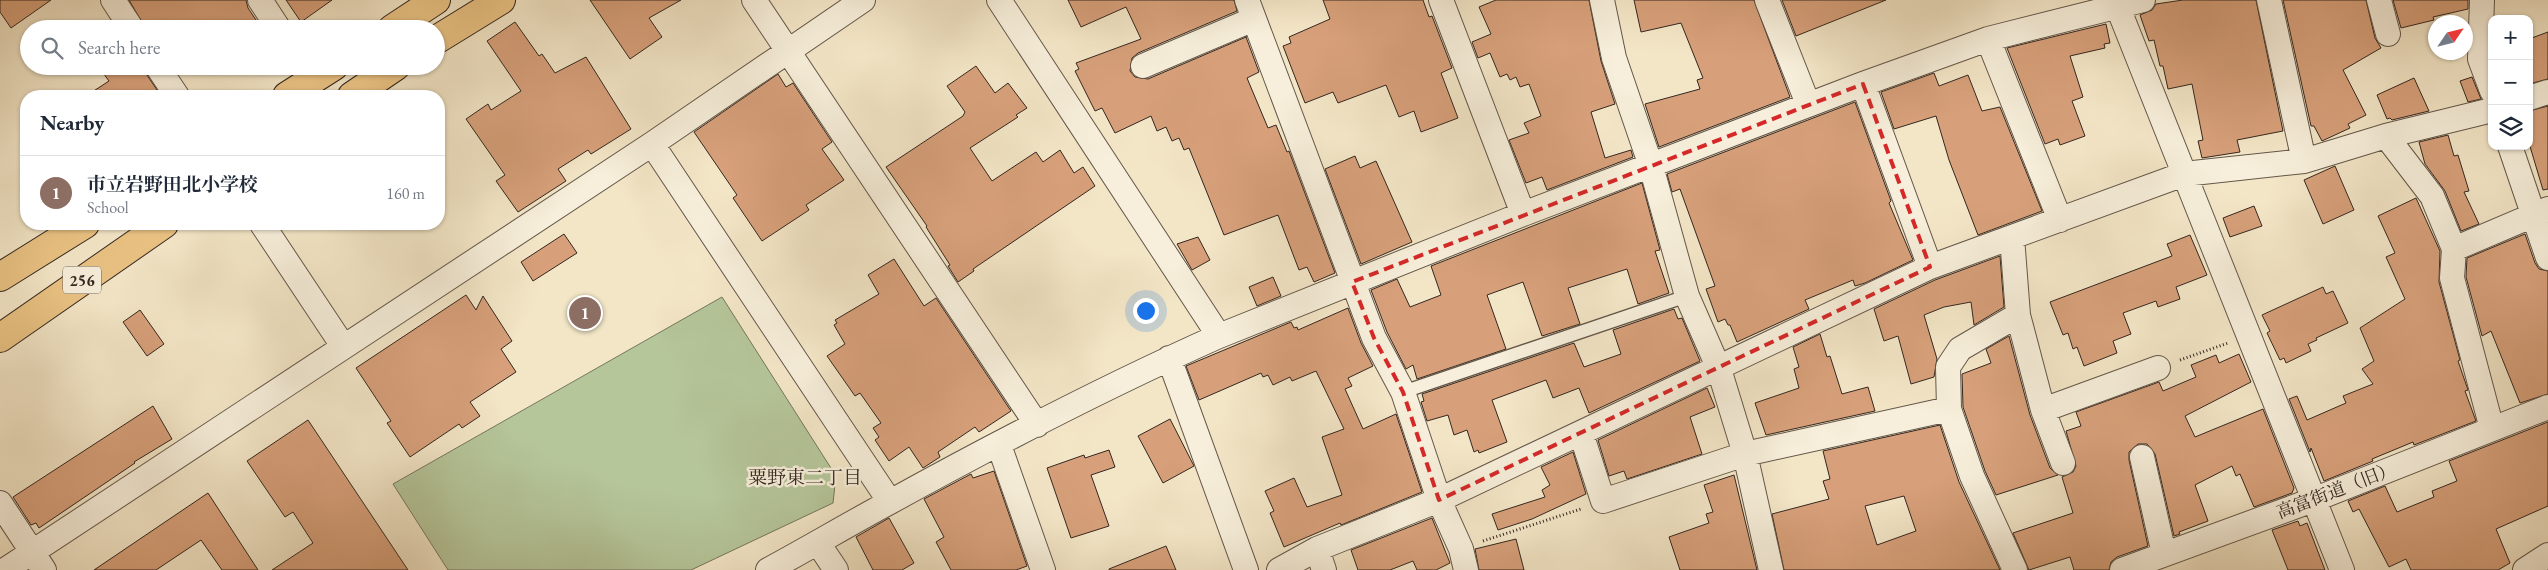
<!DOCTYPE html>
<html lang="en">
<head>
<meta charset="utf-8">
<style>
	:root { --surface:#fff; --page:#f2f2f3; --text:#1f2937; --muted:#747a83; --line:#e0e1e3; --accent:#0f766e }
	body { margin:0; font-family:"EB Garamond","Noto Serif JP",serif; background:var(--page); color:var(--text) }
	.controls { position:absolute; right:15px; top:15px; display:grid; overflow:hidden; border-radius:10px; box-shadow:0 1px 4px #0004 }
	.controls button { width:45px; height:45px; display:grid; place-items:center; padding:0; border:0; border-bottom:1px solid var(--line); background:var(--surface); color:var(--text); font:25px sans-serif }
	.compass { position:absolute; left:2428px; top:15px; width:45px; height:45px; border-radius:50%; background:var(--surface); box-shadow:0 1px 4px #0004; rotate:55deg }
	.you { position:absolute; left:1145px; top:310px; width:18px; height:18px; margin:-12px; border:4px solid #fff; border-radius:50%; background:#1a73e8; box-shadow:0 0 0 8px #1a73e833 }
	.badge { display:grid; place-items:center; width:32px; height:32px; border-radius:50%; background:var(--accent); color:#fff; font-size:16px; font-weight:700 }
	.pin { position:absolute; translate:-50% -50%; border:2px solid #fff; box-shadow:0 1px 5px #0006 }
	.list { margin:0; padding:0; list-style:none }
	h2 { display:flex; justify-content:space-between; align-items:center; height:65px; margin:0; padding:0 20px; font-size:21px }
	h2 small { font-size:16px; font-weight:400; color:var(--muted) }
	.list li { display:grid; grid-template-columns:32px 1fr auto; gap:15px; align-items:center; box-sizing:border-box; height:75px; padding:0 20px; border-top:1px solid var(--line) }
	.list b { display:block; font-size:19px; white-space:nowrap }
	.list p { margin:0; font-size:16px; white-space:nowrap; color:var(--muted) }
	.list em { font-size:16px; font-style:normal; color:var(--muted) }
	.icon { flex:none; width:28px; height:28px; fill:none; stroke:currentColor; stroke-width:2; stroke-linecap:round; stroke-linejoin:round }
	.map { position:relative; flex:none; width:2548px; height:570px; overflow:hidden }
	.search { position:absolute; background:var(--surface); box-shadow:0 1px 4px #0004; left:20px; top:20px; width:425px; height:55px; display:flex; align-items:center; gap:12px; box-sizing:border-box; padding:0 18px; border-radius:28px; color:var(--muted); font-size:19px }
	.panel { position:absolute; background:var(--surface); box-shadow:0 1px 4px #0004; left:20px; top:90px; width:425px; height:140px; border-radius:20px }
	.map>svg:first-child { display:block }
	.green { fill:#b5c69a; stroke:#74765d }
	.building { fill:#d7a07a; stroke:#342720; fill-rule:evenodd }
	.lines { fill:none; stroke-linecap:round; stroke-linejoin:round }
	.lane-casing { stroke:#64574a; stroke-width:15 }
	.street-casing { stroke:#64574a; stroke-width:26 }
	.highway-casing { stroke:#342720; stroke-width:30 }
	.path { stroke:#342720; stroke-width:3; stroke-dasharray:1 2.5; stroke-linecap:butt }
	.lane { stroke:#f7efdb; stroke-width:12 }
	.street { stroke:#f7efdb; stroke-width:24 }
	.highway { stroke:#eac384; stroke-width:28 }
	.marked { fill:none; stroke:#d62828; stroke-width:4; stroke-dasharray:10 6; stroke-linejoin:round }
	.labels { text-anchor:middle; dominant-baseline:central; stroke-width:5; stroke-linejoin:round; paint-order:stroke }
	.shield { fill:#f7efdb; stroke:#6e6358; stroke-width:1 }
	.shield-label { font-size:16px; font-weight:bold; fill:#342720 }
	.street-label { font-size:18px; fill:#342720; stroke:#f7efdb }
	.neighbourhood-label { font-size:19px; fill:#342720; stroke:#f7efdb }
</style>
</head>
<body>
<div class="map">
<svg width="2548" height="570" viewBox="0 0 2548 570">
	<rect width="100%" height="100%" fill="#f3e6c7"/>
	<filter id="stains"><feTurbulence type="fractalNoise" baseFrequency=".004" numOctaves="4"/><feColorMatrix values="0 0 0 0 .2 0 0 0 0 .09 0 0 0 0 .02 0 0 0 .5 -.17"/></filter>
	<radialGradient id="worn" r=".72"><stop offset=".6" stop-color="#630" stop-opacity="0"/><stop offset="1" stop-color="#630" stop-opacity=".3"/></radialGradient>
	<path class="green" d="M722 297 836 476 833 503 691 570H448L393 484Z"/>
	<path class="building" d="M0 0H51L11 28 0 12Z
		M129 0H246L248 8 262 29H146Z
		M286 0H332L301 22Z
		M590 0H681L649 18 662 37 630 59Z
		M1068 0H1234L1237 11 1138 53 1132 58 1130 71 1135 77 1148 79 1246 37 1259 72 1247 78 1268 128 1276 125 1287 152 1289 151 1335 273 1314 282 1307 267 1299 270 1278 215 1224 235 1189 148 1184 150 1179 138 1172 141 1166 127 1157 131 1151 116 1115 133 1102 108 1095 111 1075 71 1079 69 1076 63 1141 39 1126 7 1081 27Z
		M1323 0H1423L1429 17 1432 16 1452 68 1441 73 1458 118 1421 132 1414 111 1399 117 1386 85 1338 103 1333 92 1305 103 1283 46 1291 43 1289 37 1330 19Z
		M1496 0H1589L1601 61 1615 104 1591 112 1605 158 1631 150 1633 157 1547 190 1542 177 1526 183 1509 140 1529 133 1524 123 1541 116 1529 84 1520 87 1516 77 1510 80 1507 74 1500 77 1490 53 1478 58 1472 42 1491 34 1479 7Z
		M1634 0H1754L1790 97 1659 147 1645 104 1700 89 1697 80 1703 78 1681 23 1641 32Z
		M1782 0H1886L1796 36Z
		M2183 0H2256L2283 131 2237 140 2240 152 2202 158 2198 141 2203 140 2192 84 2168 89 2163 66H2160L2154 40 2149 41 2140 15 2152 10 2156 4Z
		M2283 0H2366L2375 38 2381 48 2343 70 2366 115 2348 124 2350 128 2322 141 2314 126H2311Z
		M2393 0H2468V9L2433 17 2434 20 2401 28Z
		M515 22 539 56 542 54 555 73 586 57 631 129 591 154 588 150 558 169 566 181 518 212 496 181 505 175 466 119 488 104 491 110 521 91 487 41Z
		M2106 24 2110 43 2104 44 2105 48 2070 56 2083 97 2072 101 2085 136 2060 145 2058 139 2045 144 2007 48Z
		M2548 32V79L2529 84V39Z
		M98 66H141L161 96H86L109 81Z
		M976 66 995 93 1008 83 1027 108 1016 115 1018 117 970 148 992 181 1036 152 1043 162 1060 150 1074 173 1083 167 1095 186 973 269 974 271 958 282 948 266 950 265 926 227 927 226 886 167 963 116 965 112 947 86Z
		M1934 73 1939 86 1968 75 1982 111 2000 107 2042 211 1978 235 1949 160 1936 116 1894 129 1881 92Z
		M778 74 786 87 793 83 832 142 822 149 844 180 806 205 809 210 762 241 733 198 737 195 694 132Z
		M2472 77 2481 99 2468 102 2460 81Z
		M2414 78 2429 111 2392 120 2390 118 2387 119 2377 95Z
		M1855 102 1891 201 1889 203 1913 260 1865 283 1855 286 1853 280 1805 300 1809 309 1737 342 1730 325H1728L1725 319 1718 322 1706 289 1715 286 1680 189 1672 192 1667 174Z
		M2548 106V189L2543 190 2529 143V111Z
		M2448 135 2454 156 2458 155 2469 191 2464 192 2479 224 2461 231 2445 191 2425 164 2419 142Z
		M1355 156 1360 168 1376 161 1412 242 1361 264 1325 169Z
		M2335 166 2354 210 2323 224 2304 180Z
		M1642 183 1660 250 1655 251 1669 293 1638 304 1627 269 1568 288 1580 324 1542 336 1523 282 1487 295 1506 349 1417 379 1413 365 1406 369 1387 332 1371 290 1397 279 1410 307 1441 295 1431 266Z
		M2416 198 2440 251 2439 282 2460 360 2458 361 2468 390 2465 391 2476 421 2414 445 2413 442 2372 459 2373 461 2324 481 2311 448 2310 452 2289 399 2297 396 2307 420 2346 403 2343 396 2373 384 2362 369 2374 361 2360 328 2405 299 2386 257 2395 253 2378 216Z
		M2254 206 2262 226 2230 237 2223 218Z
		M564 234 577 253 533 281 521 262Z
		M2525 234 2535 263 2539 269 2548 271V394L2520 403 2491 331 2482 336 2466 277 2467 258Z
		M2190 235 2207 275 2176 287 2180 299 2158 307 2156 301 2123 313 2131 334 2113 341 2117 353 2084 366 2077 347 2073 349 2068 333 2063 335 2050 302 2172 256 2167 244Z
		M1198 237 1210 260 1192 270 1177 244Z
		M2000 256 2004 307 1974 325 1971 302 1944 307 1924 315 1937 359 1934 377 1911 384 1898 336 1884 341 1874 309 1935 280Z
		M894 259 924 306 936 298 1011 411 979 432 975 427 938 452 940 457 923 468 909 447 889 461 875 440 879 437 873 428 881 423 860 393 855 396 827 356 845 344 834 325 837 323 835 320 879 294 868 275Z
		M1273 277 1281 296 1257 306 1249 287Z
		M2323 287 2326 294 2333 291 2348 323 2316 338 2317 340 2308 344 2311 351 2286 363 2284 358 2280 360 2267 333 2270 331 2262 315Z
		M466 295 476 310 483 296 512 341 501 349 516 372 470 402 480 416 462 428 459 424 410 457 387 423 391 421 356 368Z
		M1348 308 1361 343 1373 366 1348 378 1352 386 1345 389 1363 429 1396 414 1422 492 1341 525 1340 523 1284 547 1270 513 1274 511 1265 491 1294 478 1307 507 1342 495 1322 437 1344 429 1316 371 1292 381 1290 377 1273 385 1268 375 1263 377 1261 373 1199 400 1186 366 1291 322 1294 328 1297 327 1298 330Z
		M1674 309 1678 319 1682 318 1700 361 1589 413 1579 388 1553 398 1546 380 1492 400 1507 442 1479 453 1478 450 1474 452 1467 430 1454 435 1448 415 1427 421 1421 402 1424 401 1422 394 1574 343 1584 367 1621 354 1613 330Z
		M140 310 164 344 147 356 123 322Z
		M1820 334 1827 357 1830 356 1842 394 1868 387 1875 411 1766 435 1755 403 1799 388 1794 369 1799 367 1793 347Z
		M2009 336 2030 415 2050 468 2058 475 1996 495 1985 471 1963 407 1962 374 1991 363 1986 349Z
		M2239 354 2251 382 2185 416 2195 437 2263 409 2294 488 2292 493 2254 507 2240 474 2236 476 2232 466 2195 485 2208 521 2179 532 2180 534 2174 536 2155 454 2147 444H2138L2129 452V460L2148 546 2117 557 2111 562 2109 570H2074L2070 557 2029 570 2013 533 2073 513 2062 477 2073 472 2076 466 2066 431 2081 426 2076 412 2159 382 2163 391 2196 377 2191 365 2216 355 2219 363Z
		M1707 388 1715 407 1690 417 1702 454 1627 479 1624 471 1609 476 1598 440Z
		M153 406 172 439 134 462 135 463 39 528 36 523 31 525 13 497Z
		M1170 419 1194 466 1163 483 1138 436Z
		M308 420 408 570H272L313 543 293 512 285 517 247 461Z
		M2548 422V506L2496 529 2510 563 2498 570H2411L2406 559 2389 567 2359 509 2353 512 2348 501 2385 486 2397 512 2434 497 2432 491 2457 481 2449 461Z
		M1940 425 1959 482 2000 570H1784L1772 514 1829 499 1823 481 1830 479 1823 451ZM1904 496 1916 531 1877 545 1865 506Z
		M1109 450 1115 467 1091 475 1109 526 1071 538 1047 468 1084 455 1085 458Z
		M1573 452 1586 494 1532 519 1498 530 1492 514 1545 497 1542 490 1550 485 1541 467Z
		M994 471 1027 566 1016 570H951L936 542 944 537 924 499 971 474 973 478Z
		M1734 475 1757 570H1680L1669 537 1709 523 1706 514 1713 512 1704 485Z
		M208 493 258 570H222L201 540 156 570H94Z
		M889 518 914 563 902 570H873L856 537Z
		M1432 518 1450 563 1436 570H1417L1413 561 1390 570H1358L1351 550Z
		M2298 521 2300 526 2307 523 2325 570H2288L2272 530Z
		M1516 539 1524 570H1479L1475 549Z
		M1166 546 1176 570H1109V569Z"/>
	<g class="lines">
		<defs>
			<path id="lane" d="M1403 392 1687 296"/>
			<path id="street" d="M113 0 132 29
				M260 0 279 29
				M754 0 1037 425
				M999 0 1219 336
				M1247 0 1374 338 1403 392 1439 500 1461 549 1466 570
				M1441 0 1523 214
				M1602 0 1614 58 1651 166 1687 296 1719 369 1745 454 1771 570
				M1767 0 1808 104
				M2115 0 2342 570
				M2269 0 2304 161
				M2379 0 2388 34
				M2482 0 2480 59 2492 91
				M1988 39 2060 220
				M157 66 177 96
				M1143 66 1254 19
				M1863 84 1930 267
				M2529 98 2548 92
				M2386 136 2432 196 2454 249
				M652 144 890 502
				M2510 146 2548 258
				M262 224 343 346
				M2012 237 2018 315 2043 410 2158 368
				M1169 358 1246 570
				M2043 410 2063 463
				M2492 429 2452 278 2454 249 2548 209
				M1581 433 1603 501 1745 454 1949 409
				M999 445 1043 570
				M2142 457 2164 554
				M0 503 44 570
				M818 543 836 570
				M1317 549 1324 570
				M5 570 652 144 863 0
				M768 570C809 548 849 524 890 502 997 443 1107 386 1219 336L1523 214 1863 84 1988 39 2143 0
				M1279 570 1317 549 1439 500 1930 267 2184 174 2304 161 2386 136 2492 110
				M2015 570 1972 476 1949 409 1948 367 1960 349 2018 315
				M2122 570 2313 500 2548 407
				M2525 570 2548 555"/>
			<path id="highway" d="M392 29 436 0
				M436 40 501 0
				M287 96 334 66
				M352 96 396 66
				M0 277 85 224
				M0 338 164 224"/>
		</defs>
		<use href="#lane" class="lane-casing"/>
		<use href="#street" class="street-casing"/>
		<use href="#highway" class="highway-casing"/>
		<path class="path" d="M2180 360 2228 343
			M1483 541 1581 509"/>
		<use href="#lane" class="lane"/>
		<use href="#street" class="street"/>
		<use href="#highway" class="highway"/>
	</g>
	<path class="marked" d="M1863 84 1930 267 1439 500 1403 392 1374 338 1352 282Z"/>
	<g class="labels">
		<rect class="shield" x="63" y="266.5" width="38" height="27" rx="4"/>
		<g class="shield-label">
			<text x="82" y="280">256</text>
		</g>
		<g class="street-label">
			<text transform="translate(2336 490) rotate(-21)">高富街道（旧）</text>
		</g>
		<g class="neighbourhood-label">
			<text x="805" y="477">粟野東二丁目</text>
		</g>
	</g>
	<rect width="100%" height="100%" filter="url(#stains)"/>
	<rect width="100%" height="100%" fill="url(#worn)"/>
</svg>
<div class="controls">
<button>+</button>
<button>−</button>
<button><svg class="icon" aria-label="layers" viewBox="0 0 24 24"><path d="M12 4l9 5-9 5-9-5zM3 14l9 5 9-5"/></svg></button>
</div>
<svg class="compass" viewBox="-18 -18 36 36"><path d="M0-13l5 13h-10z" fill="#e53935"/><path d="M0 13l5-13h-10z" fill="#747a83"/></svg>
<div class="you"></div>
<div class="pin badge" style="left:585px;top:313px;background:#8d6e63">1</div>
<div class="search"><svg class="icon" aria-label="search" viewBox="0 0 24 24"><circle cx="10" cy="10" r="6"/><path d="M15 15l6 6"/></svg>Search here</div>
<section class="panel">
<h2>Nearby<small></small></h2>
<ul class="list">
<li><span class="badge" style="background:#8d6e63">1</span><div><b>市立岩野田北小学校</b><p>School</p></div><em>160 m</em></li>
</ul>
</section>
</div>
</body>
</html>
